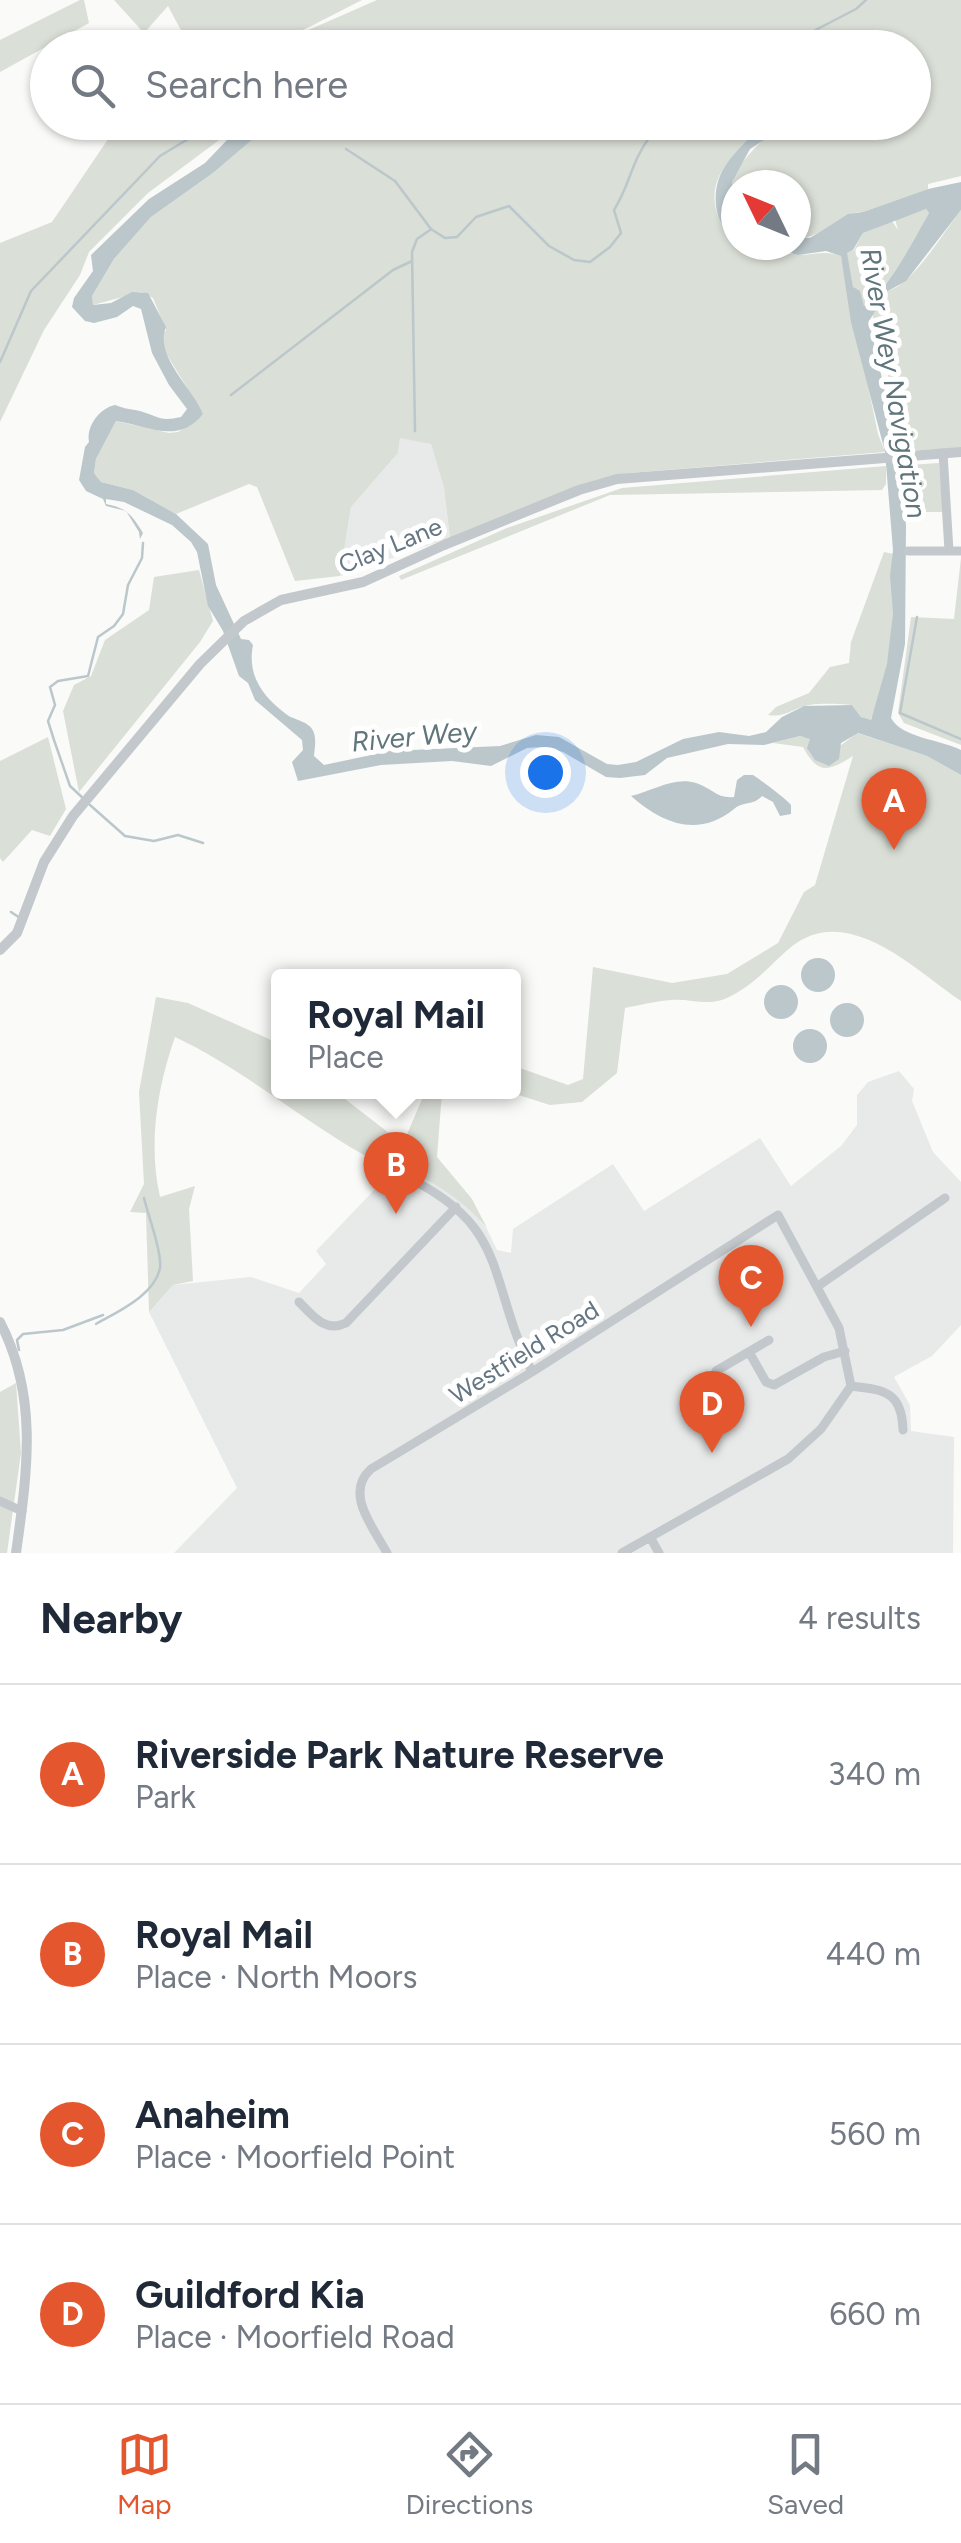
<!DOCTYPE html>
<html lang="en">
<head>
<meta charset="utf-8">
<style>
	:root { --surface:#fff; --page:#f6f6f7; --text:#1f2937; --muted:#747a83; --line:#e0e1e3; --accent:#e4572e }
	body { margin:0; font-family:Figtree,sans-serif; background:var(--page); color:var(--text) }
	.compass { position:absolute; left:721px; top:170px; width:90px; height:90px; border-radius:50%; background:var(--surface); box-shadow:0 2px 8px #0004; rotate:313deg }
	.you { position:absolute; left:545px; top:772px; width:35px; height:35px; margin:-25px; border:8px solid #fff; border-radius:50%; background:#1a73e8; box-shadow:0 0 0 15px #1a73e833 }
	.badge { display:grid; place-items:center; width:65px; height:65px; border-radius:50%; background:var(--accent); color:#fff; font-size:32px; font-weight:700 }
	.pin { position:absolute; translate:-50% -82px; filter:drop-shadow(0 2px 5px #0008) }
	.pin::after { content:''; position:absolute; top:52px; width:35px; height:30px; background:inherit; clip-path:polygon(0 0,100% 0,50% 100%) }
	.popup { position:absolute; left:271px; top:969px; width:250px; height:130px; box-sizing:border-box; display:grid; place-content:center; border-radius:10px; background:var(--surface); filter:drop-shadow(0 2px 8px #0005); font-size:32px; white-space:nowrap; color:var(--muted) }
	.popup b { font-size:38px; color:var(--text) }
	.popup::after { content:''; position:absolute; left:50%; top:100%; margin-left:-20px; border:20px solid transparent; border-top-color:var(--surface) }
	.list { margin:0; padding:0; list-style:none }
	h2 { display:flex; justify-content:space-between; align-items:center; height:130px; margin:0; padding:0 40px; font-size:42px }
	h2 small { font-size:32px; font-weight:400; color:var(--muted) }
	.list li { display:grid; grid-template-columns:65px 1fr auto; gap:30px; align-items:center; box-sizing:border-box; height:180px; padding:0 40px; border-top:2px solid var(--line) }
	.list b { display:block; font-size:38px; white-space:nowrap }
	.list p { margin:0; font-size:32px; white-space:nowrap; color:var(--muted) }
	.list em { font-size:32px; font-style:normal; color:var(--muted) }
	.icon { flex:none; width:55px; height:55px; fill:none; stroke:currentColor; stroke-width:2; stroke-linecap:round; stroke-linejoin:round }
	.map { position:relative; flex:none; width:961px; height:1553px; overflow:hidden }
	.search { position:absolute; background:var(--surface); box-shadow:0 2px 8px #0004; left:30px; right:30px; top:30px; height:110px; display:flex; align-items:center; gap:25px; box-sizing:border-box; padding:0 35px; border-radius:55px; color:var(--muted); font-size:38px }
	.sheet { height:850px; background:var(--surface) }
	nav { display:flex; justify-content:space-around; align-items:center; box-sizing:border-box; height:140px; border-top:2px solid var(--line); background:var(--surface); font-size:28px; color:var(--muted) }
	nav a { display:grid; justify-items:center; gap:5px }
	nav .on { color:var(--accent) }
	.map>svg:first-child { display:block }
	.built { fill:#e8e9e9 }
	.green { fill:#dadfd7 }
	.water { fill:#bbc7cb; fill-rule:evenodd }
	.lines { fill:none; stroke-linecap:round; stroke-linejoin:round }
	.stream { stroke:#bbc7cb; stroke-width:2.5 }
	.minor { stroke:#c3c8cc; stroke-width:9 }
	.tertiary { stroke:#c3c8cc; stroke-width:10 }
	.labels { text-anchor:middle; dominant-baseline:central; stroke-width:10; stroke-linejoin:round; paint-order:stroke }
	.street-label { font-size:25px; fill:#657683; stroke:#fff }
	.water-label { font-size:28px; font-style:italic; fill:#60757c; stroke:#fff }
</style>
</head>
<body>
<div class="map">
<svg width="961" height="1553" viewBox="0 0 961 1553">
	<rect width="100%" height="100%" fill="#fafaf8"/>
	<path class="built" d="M400 437 431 444 444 488 450 538 340 576 351 507 398 453Z
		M899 1071 914 1089 912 1101 933 1152 961 1182V1325L932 1356 894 1377 910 1405 911 1431 954 1437 953 1553H174L237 1488 149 1312 173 1285 251 1277 299 1293 326 1264 316 1251 397 1166 443 1187 470 1209 487 1229 497 1250 511 1253 513 1229 613 1164 644 1211 760 1138 791 1186 841 1146 857 1125V1095L868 1082Z"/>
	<path class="green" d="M80 0H84L89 23 0 72V40Z
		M114 0H362L272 46 377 0H961V176L928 184V189L863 212C837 212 820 242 796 237V185H736V212C715 175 760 147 778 123L914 122V48L190 47 168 6 144 33Z
		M119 123H242L148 193 89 252 80 275 44 330 0 422V243L52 222Z
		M283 123H653L650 133 653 134 659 123H763C740 152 701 175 719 219 723 229 732 236 736 245 760 245 771 251 793 254 811 257 823 249 841 256L878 434 885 452 629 473 596 480 450 538 444 488 431 444 400 438 398 453 351 507 340 576 295 581 257 487 249 484 176 514 133 490 101 482 94 473 96 459 116 421 169 433 178 432 203 414 164 350 161 337 166 330 153 298 141 292 93 305 92 296 114 259 151 217 213 173 260 133Z
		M926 209 929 213C914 240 888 290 864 306L853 288 846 253 854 250 863 233 892 221 898 230 895 219Z
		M961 210V448L903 451 881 339 872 314 888 291C913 284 943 233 961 210Z
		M939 463 943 512H920L910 465Z
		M886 466V484L882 490 610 495 401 580 399 576 507 528 622 488Z
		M884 552 893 554C891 574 894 592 893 611 892 647 885 688 870 721L861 717 852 705C839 704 823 703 809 705 793 708 785 718 768 715L776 707 809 693 830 667 849 663 851 642Z
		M961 558V745L904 723 898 713 911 617 954 619Z
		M199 570 213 621 200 642 79 792 63 711 74 685 91 676 105 640 149 610 154 577Z
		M857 733 927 756 961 775V1001C915 970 848 901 791 947 771 964 755 984 731 996 709 1008 692 998 671 1000 656 1001 640 1005 625 1008L617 1073 582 1102 550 1105 509 1092H514V1066L568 1085 583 1079 593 967 672 983 727 974 778 943 804 892 815 885 853 756C830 770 819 777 803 747L773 743 800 736 840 746Z
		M48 737 66 809 50 836 32 830 3 862 0 858V761Z
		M156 997 188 1003 269 1039 278 1047V1092H336L403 1144 425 1092H442L437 1157 472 1199 487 1228C462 1199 435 1182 400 1167 388 1162 375 1161 364 1155 299 1118 243 1069 175 1037 157 1088 148 1144 160 1197L195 1186 189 1209 193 1281 173 1285 149 1312 146 1213 130 1212 144 1184 139 1092Z
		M16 1383 21 1453 7 1553H0V1392Z"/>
	<path class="water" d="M763 122 778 123 770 136 750 149 732 182 736 240C724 231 718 221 716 206 712 165 741 151 763 122Z
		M252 123H283L260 133 213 173 151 217 114 259 92 296 93 305 111 303 132 292 148 293 166 327C154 356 192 387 203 414 178 445 149 426 116 421L96 459 94 473 101 482 133 490 176 514 208 544 216 585 241 639 249 640 253 645C247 675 262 696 286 714 292 719 302 720 308 725 318 732 315 745 314 756L324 765 390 751 500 746 536 735 559 737 607 764 618 765 636 762 683 739 719 732 749 736 766 732 782 717 804 706 852 705 861 717 871 720 887 664 893 613 890 576 893 550 885 452 851 322 841 256 826 251 798 255 761 245H796V237L810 238 848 214 863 212 928 189 961 182V210L906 281 888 291 869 321 894 432 906 525 905 644 891 718C902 738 939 739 961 750V775L927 756 858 733 841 743 839 759 829 766 815 760 807 748 810 739 800 736 764 745 728 744 667 758 645 775 620 778 606 777 563 752 542 747 527 748 491 766 452 761 381 765 298 781 292 762 303 750 302 740 255 700 248 683 239 676 223 631 208 606 197 552 191 542 172 525 124 502 106 499V504C127 508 132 515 143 533L140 539 139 532 126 511 106 506 103 499 86 491 79 480 85 447 89 442C86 426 100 408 115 405 125 409 130 409 140 411 157 416 160 422 181 417L187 409 169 385 152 353 141 309 133 306 117 317 94 323 85 321 72 307 74 298 93 271 91 255 149 199 205 163 228 139ZM926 209 929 213C914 239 888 291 864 306L860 291 853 287 847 253 853 250 863 233Z
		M744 775H753C762 781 784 797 791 805V814L780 816 773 802 762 796C753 806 743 801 734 809 698 838 663 824 631 796 652 791 675 776 696 783 712 788 717 799 734 797L737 780Z
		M801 975a17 17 0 1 1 34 0a17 17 0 1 1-34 0Z
		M764 1002a17 17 0 1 1 34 0a17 17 0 1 1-34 0Z
		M830 1020a17 17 0 1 1 34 0a17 17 0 1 1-34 0Z
		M793 1046a17 17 0 1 1 34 0a17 17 0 1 1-34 0Z"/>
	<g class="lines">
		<path class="stream" d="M781 48 856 9 866 0
			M346 149 395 181 431 229 445 238 457 237 476 217 509 206 549 246 574 260 590 262 610 247 621 233 614 210C631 183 630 163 651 135
			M0 362 31 291 160 156 216 122
			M231 395 393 270 412 261
			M415 431 412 252 417 239 430 230
			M917 617 900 713 961 739
			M84 799 70 786 54 740 48 721 55 705 50 687 58 681 88 676 98 637 114 626 123 614 128 585 142 558 143 543
			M90 805 125 836 154 841 178 835 203 843
			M11 912 20 918
			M96 1324C117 1312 155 1295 160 1268 162 1252 148 1215 144 1198
			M19 1350 17 1340 23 1334 63 1330 103 1315"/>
		<path class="minor" d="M943 453 949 551
			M908 551H961
			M396 1172C512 1224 485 1275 532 1372
			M818 1286 945 1198
			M299 1302C313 1316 325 1333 346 1323L456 1207
			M749 1352 766 1382 774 1385 824 1357 845 1351
			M716 1371 769 1340
			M851 1386C885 1390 902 1392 903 1430
			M0 1501 22 1511
			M650 1537 659 1553
			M387 1553C373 1527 344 1493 371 1469L532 1372 778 1215 839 1328 851 1386
			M622 1553 788 1459 821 1429 851 1386"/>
		<path class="tertiary" d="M0 950 17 933 44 862 73 816 200 664 244 621 281 600 363 582 444 545 579 490 617 479 961 452
			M0 1322C39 1397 27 1473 16 1553"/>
	</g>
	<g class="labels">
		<g class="street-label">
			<text transform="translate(390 545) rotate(-22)">Clay Lane</text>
			<text transform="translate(524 1352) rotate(-32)">Westfield Road</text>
		</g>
		<g class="water-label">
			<text transform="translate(894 383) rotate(80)">River Wey Navigation</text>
			<text transform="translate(414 736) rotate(-5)">River Wey</text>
		</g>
	</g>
</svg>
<svg class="compass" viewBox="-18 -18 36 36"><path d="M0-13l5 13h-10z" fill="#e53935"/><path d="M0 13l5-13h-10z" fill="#747a83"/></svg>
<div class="you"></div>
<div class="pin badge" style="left:894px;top:850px">A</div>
<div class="pin badge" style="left:396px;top:1214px">B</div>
<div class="popup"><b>Royal Mail</b>Place</div>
<div class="pin badge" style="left:751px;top:1327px">C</div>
<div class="pin badge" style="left:712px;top:1453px">D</div>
<div class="search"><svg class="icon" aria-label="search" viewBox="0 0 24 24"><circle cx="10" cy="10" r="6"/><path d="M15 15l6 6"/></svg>Search here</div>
</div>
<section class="sheet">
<h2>Nearby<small>4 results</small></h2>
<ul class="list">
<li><span class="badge">A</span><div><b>Riverside Park Nature Reserve</b><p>Park</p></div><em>340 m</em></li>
<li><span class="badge">B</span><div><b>Royal Mail</b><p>Place · North Moors</p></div><em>440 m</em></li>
<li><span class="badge">C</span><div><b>Anaheim</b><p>Place · Moorfield Point</p></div><em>560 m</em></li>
<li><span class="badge">D</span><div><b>Guildford Kia</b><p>Place · Moorfield Road</p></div><em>660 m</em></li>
</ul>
</section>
<nav>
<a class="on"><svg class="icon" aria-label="map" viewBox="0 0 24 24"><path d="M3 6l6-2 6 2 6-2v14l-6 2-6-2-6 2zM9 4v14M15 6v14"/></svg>Map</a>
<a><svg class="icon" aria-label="directions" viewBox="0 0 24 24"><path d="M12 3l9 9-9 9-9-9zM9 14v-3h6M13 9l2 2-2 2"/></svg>Directions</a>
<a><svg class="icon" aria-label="saved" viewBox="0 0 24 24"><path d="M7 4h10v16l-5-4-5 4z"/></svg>Saved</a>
</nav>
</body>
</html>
